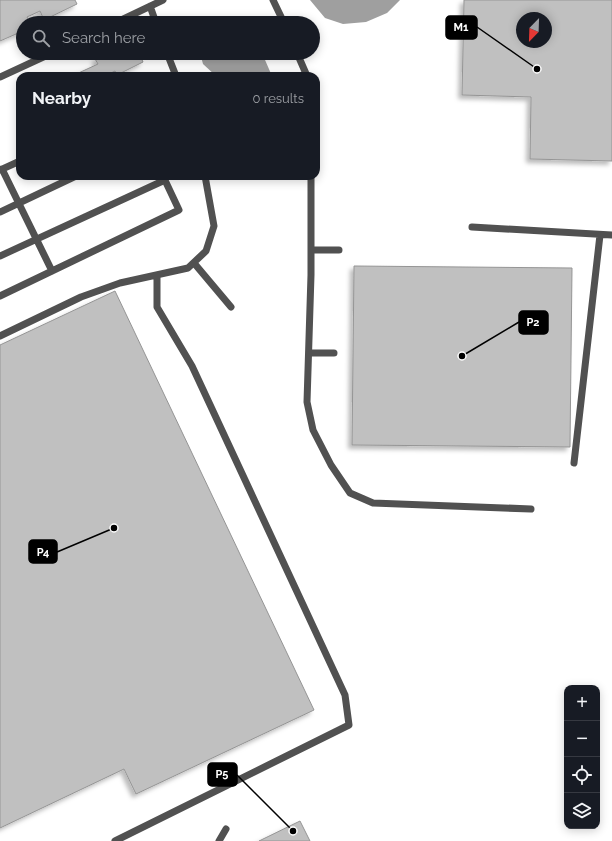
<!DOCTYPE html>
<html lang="en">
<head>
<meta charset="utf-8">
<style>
	:root { --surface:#171b24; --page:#20242c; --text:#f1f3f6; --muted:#9ea1a6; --line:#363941 }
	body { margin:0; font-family:Raleway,sans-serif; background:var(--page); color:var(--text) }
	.controls { position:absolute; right:12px; bottom:12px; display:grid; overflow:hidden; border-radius:8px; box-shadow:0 2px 10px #0003 }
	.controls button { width:36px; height:36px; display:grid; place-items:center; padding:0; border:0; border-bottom:1px solid var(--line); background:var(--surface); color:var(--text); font:20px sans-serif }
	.compass { position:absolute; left:516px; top:12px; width:36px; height:36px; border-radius:50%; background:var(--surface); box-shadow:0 2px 10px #0003; rotate:203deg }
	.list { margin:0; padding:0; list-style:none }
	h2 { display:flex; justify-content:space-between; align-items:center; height:52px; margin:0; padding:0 16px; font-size:17px }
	h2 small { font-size:13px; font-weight:400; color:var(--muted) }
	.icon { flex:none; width:22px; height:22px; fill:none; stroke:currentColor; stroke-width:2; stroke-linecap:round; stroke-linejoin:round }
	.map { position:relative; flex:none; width:612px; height:841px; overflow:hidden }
	.search { position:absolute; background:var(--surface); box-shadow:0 2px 10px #0003; left:16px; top:16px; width:304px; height:44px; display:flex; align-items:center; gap:10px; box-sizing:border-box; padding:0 14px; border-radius:22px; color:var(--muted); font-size:15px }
	.panel { position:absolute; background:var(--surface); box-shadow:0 2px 10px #0003; left:16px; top:72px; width:304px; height:108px; border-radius:12px }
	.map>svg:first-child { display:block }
	.water { fill:#9f9f9f }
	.building { fill:#c0c0c0; stroke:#959595; fill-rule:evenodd; filter:url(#shadow) }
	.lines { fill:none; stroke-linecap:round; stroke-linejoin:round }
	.service { stroke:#515151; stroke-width:7 }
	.leader { fill:none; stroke:#000; stroke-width:1.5 }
	.callout-dot { fill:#000; stroke:#fff; stroke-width:1.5 }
	.callout { fill:#000; stroke:#000; stroke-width:1.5 }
	.callout-label { font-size:11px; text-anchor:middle; font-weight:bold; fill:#fff }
</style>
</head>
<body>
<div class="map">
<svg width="612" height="841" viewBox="0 0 612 841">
	<defs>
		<filter id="shadow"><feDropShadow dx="-3.5" dy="3.5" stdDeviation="2" flood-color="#0004"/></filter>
	</defs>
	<rect width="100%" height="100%" fill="#fff"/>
	<path class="water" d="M310 0H400L387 13 366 22 343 24 325 18Z
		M230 16 249 23H219Z
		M200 53H262L272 76H216L203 64Z"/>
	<path class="building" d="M0 0H75L77 4 44 20 40 11 27 17 30 23H23V31L0 41Z
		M464 0H612V161L530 159 531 97 462 95ZM522 18H546V42H522Z
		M108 53H139L143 62 117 75 115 71 105 76H72L98 64 95 59Z
		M354 266 572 268 570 447 352 445Z
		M115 291 314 710 136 794 124 769 0 828V345Z
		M300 821 310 841H259Z"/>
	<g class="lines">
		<path class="service" d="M273 0 284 23
			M150 6 156 23
			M115 23 163 0
			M167 53 176 76
			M297 53 307 76
			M0 77 52 53
			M2 169 52 271
			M0 170 20 161
			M311 176V275L307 402 313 430 331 465 350 493 373 503 531 509
			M0 212 76 176
			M472 227 612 235
			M311 250H339
			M0 256 165 180
			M194 263 231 307
			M0 296 179 210 163 176
			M0 336 81 297 120 283 188 268 206 251 214 226 205 176
			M309 353H334
			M574 463 600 235
			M115 841 349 725 345 695 192 366 157 307V275
			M219 841 226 829"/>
	</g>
	<path class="leader" d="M537 69L477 27M462 356L519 322M114 528L57 552M293 831L237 775"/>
	<g class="callout-dot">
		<circle cx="537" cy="69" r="4"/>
		<circle cx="462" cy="356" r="4"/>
		<circle cx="114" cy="528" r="4"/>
		<circle cx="293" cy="831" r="4"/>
	</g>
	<g class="callout">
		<rect x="446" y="16" width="31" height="23" rx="4"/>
		<rect x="519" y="311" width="29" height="23" rx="4"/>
		<rect x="29" y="540" width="28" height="23" rx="4"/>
		<rect x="208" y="763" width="29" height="23" rx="4"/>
	</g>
	<g class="callout-label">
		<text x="461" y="31">M1</text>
		<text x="533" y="326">P2</text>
		<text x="43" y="556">P4</text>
		<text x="222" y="778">P5</text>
	</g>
</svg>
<div class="controls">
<button>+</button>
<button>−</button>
<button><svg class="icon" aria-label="locate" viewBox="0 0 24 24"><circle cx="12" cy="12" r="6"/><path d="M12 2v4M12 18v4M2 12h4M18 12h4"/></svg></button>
<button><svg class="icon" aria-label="layers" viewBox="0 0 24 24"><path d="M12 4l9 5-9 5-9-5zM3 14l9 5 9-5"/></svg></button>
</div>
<svg class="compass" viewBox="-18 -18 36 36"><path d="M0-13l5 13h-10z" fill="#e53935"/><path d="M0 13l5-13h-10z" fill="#9ea1a6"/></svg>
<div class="search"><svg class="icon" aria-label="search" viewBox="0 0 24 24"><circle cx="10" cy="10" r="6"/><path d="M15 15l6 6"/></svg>Search here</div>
<section class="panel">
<h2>Nearby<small>0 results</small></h2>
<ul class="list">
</ul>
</section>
</div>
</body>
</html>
